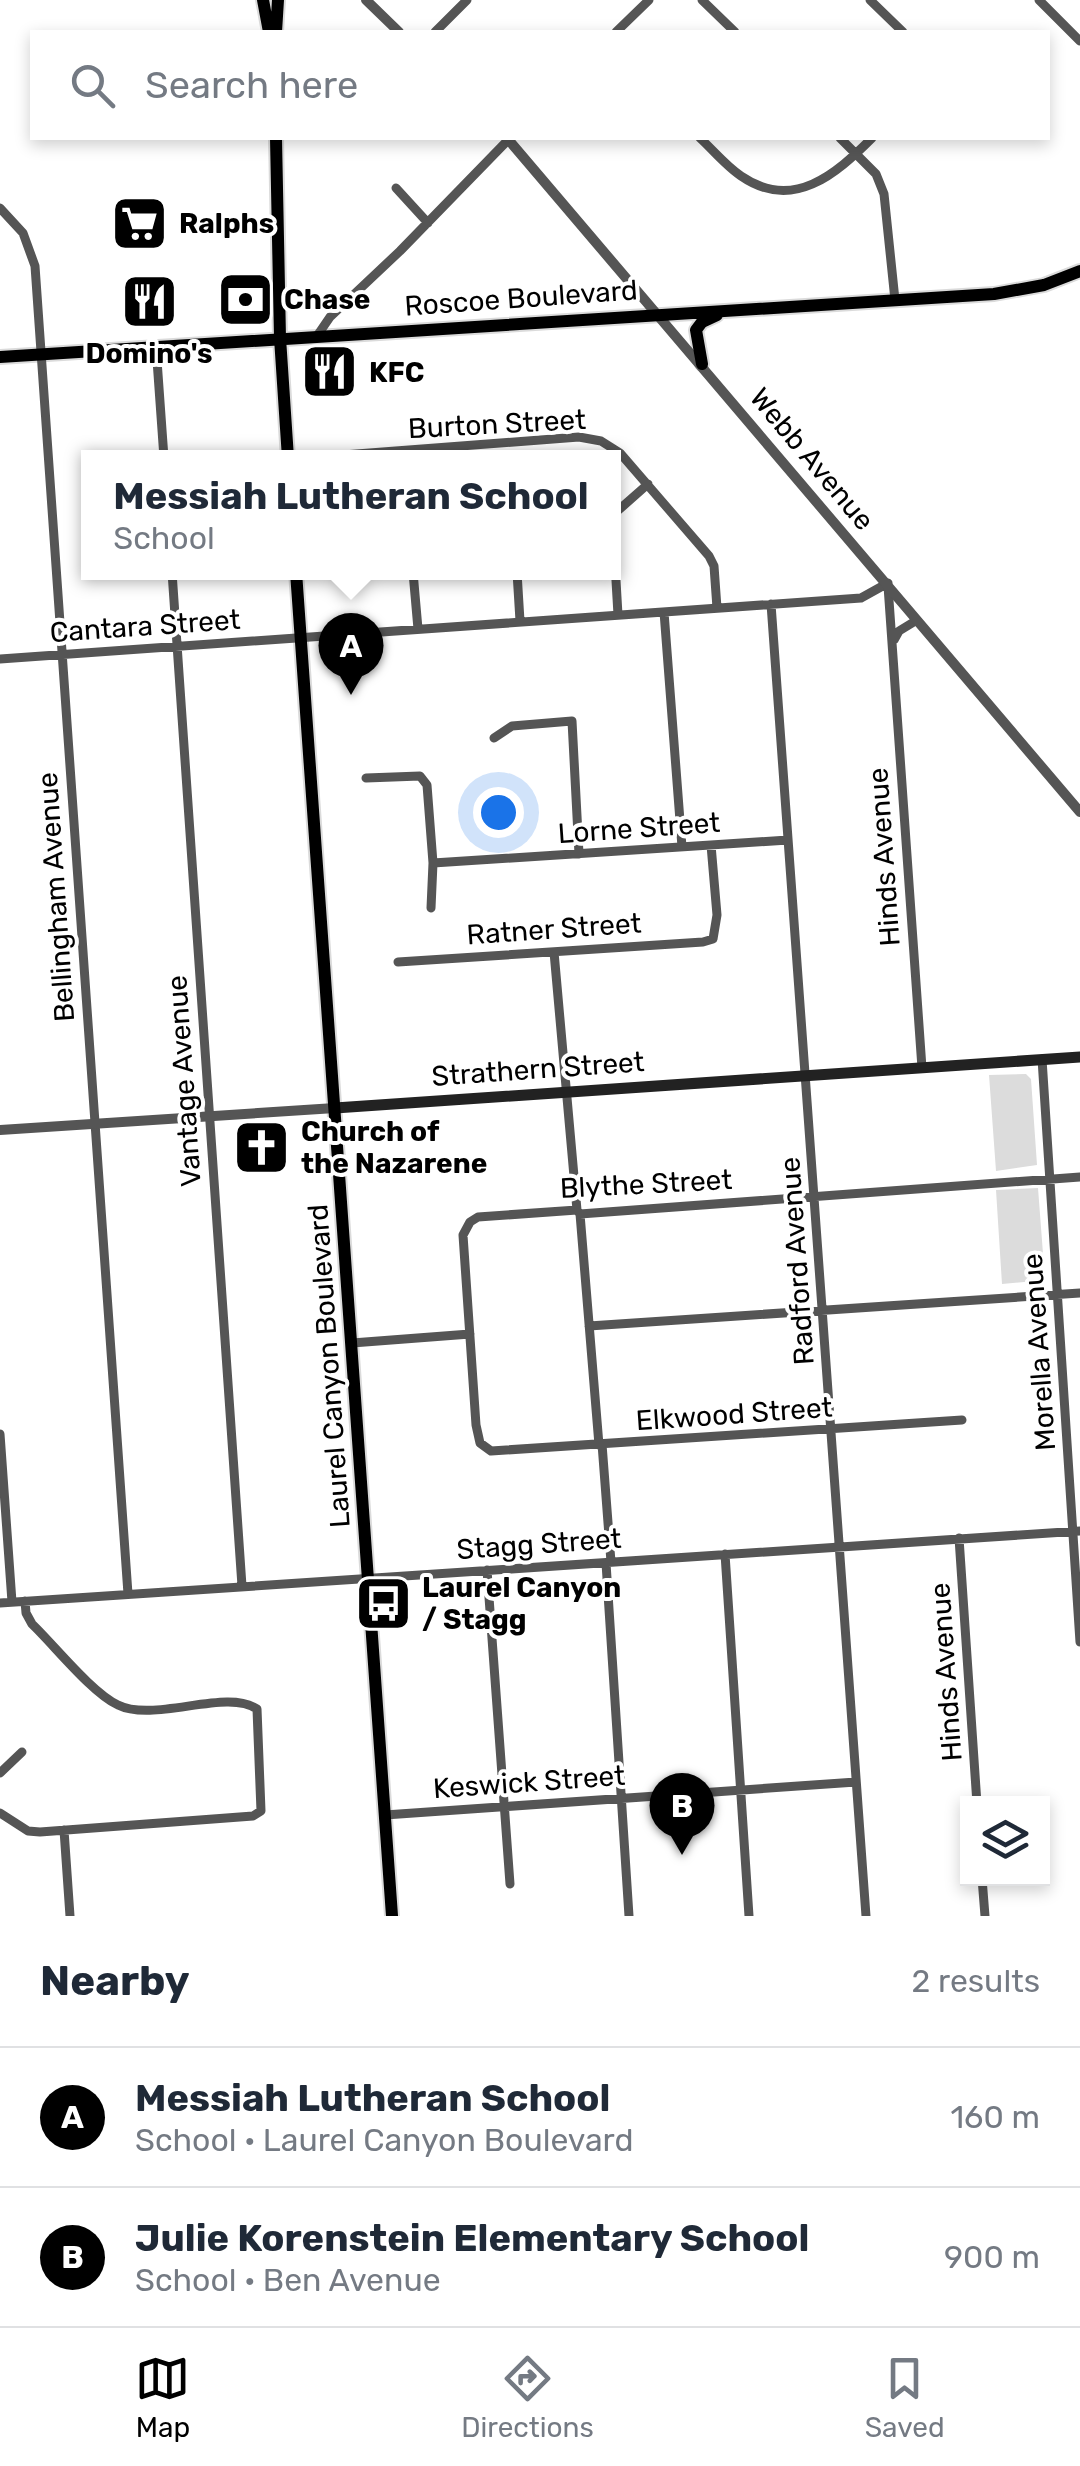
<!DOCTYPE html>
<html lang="en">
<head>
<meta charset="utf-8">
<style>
	:root { --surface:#fff; --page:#f2f2f3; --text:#1f2937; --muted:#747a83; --line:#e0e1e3; --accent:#000 }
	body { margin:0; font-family:Rubik,sans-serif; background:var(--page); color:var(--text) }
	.controls { position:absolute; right:30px; bottom:30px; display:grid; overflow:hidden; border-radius:0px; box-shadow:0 5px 15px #0003 }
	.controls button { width:90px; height:90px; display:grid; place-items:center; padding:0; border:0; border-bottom:2px solid var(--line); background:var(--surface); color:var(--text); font:50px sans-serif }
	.you { position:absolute; left:498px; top:812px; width:35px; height:35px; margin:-25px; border:8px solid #fff; border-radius:50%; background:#1a73e8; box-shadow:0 0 0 15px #1a73e833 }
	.badge { display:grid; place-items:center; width:65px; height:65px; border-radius:50%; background:var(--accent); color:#fff; font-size:32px; font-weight:700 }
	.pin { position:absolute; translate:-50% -82px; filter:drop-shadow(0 2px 5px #0008) }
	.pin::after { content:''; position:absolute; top:52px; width:35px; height:30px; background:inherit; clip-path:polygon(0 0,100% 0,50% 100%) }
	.popup { position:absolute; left:81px; top:450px; width:540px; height:130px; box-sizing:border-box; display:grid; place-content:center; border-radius:0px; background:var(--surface); filter:drop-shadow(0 2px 8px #0005); font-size:32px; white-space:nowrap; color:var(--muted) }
	.popup b { font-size:38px; color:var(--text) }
	.popup::after { content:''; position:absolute; left:50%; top:100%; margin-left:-20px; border:20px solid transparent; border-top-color:var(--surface) }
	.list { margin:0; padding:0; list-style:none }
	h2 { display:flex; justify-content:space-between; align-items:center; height:130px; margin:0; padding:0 40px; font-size:42px }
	h2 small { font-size:32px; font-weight:400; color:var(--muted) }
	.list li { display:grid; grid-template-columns:65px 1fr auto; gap:30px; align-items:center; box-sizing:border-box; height:140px; padding:0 40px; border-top:2px solid var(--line) }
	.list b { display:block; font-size:38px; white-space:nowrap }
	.list p { margin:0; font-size:32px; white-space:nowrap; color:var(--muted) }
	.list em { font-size:32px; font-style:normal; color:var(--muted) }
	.icon { flex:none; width:55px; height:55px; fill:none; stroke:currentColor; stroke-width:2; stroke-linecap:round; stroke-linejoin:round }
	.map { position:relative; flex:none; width:1080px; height:1916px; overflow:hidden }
	.search { position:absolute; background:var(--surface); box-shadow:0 5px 15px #0003; left:30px; right:30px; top:30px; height:110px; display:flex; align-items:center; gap:25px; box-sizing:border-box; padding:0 35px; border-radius:0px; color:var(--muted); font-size:38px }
	.sheet { height:410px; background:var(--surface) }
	nav { display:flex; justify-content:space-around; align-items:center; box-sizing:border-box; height:140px; border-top:2px solid var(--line); background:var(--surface); font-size:28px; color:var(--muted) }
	nav a { display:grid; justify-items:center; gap:5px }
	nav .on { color:var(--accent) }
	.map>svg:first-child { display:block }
	.green { fill:#dcdcdc }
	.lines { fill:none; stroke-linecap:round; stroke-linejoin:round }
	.primary-casing { stroke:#dbdbdb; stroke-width:16 }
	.minor { stroke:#555; stroke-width:9 }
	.tertiary { stroke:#555; stroke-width:10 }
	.secondary { stroke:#222; stroke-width:11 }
	.primary { stroke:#000; stroke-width:12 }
	.labels { text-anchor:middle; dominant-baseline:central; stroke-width:8; stroke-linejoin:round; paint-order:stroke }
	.poi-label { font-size:28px; font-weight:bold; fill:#000; stroke:#fff; text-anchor:start }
	.street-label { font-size:28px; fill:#000; stroke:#fff }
</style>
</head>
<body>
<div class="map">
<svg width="1080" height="1916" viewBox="0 0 1080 1916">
	<rect width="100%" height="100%" fill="#fff"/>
	<path class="green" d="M1026 1074 1031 1079 1037 1165 996 1171 989 1075Z
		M1038 1188 1045 1280 1002 1284 996 1190Z"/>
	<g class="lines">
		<defs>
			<path id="primary" d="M263 0 269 32
				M276 32 278 0
				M276 138 280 338 288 458
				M0 357 994 294 1044 285 1080 271
				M702 364 696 330 702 322 717 315
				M296 572 392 1916"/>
		</defs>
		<use href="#primary" class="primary-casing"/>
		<path class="minor" d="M702 0 735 32
			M870 0 903 32
			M1039 0 1080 41
			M435 32 467 0
			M616 32 649 0
			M700 138C713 150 726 166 741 176 793 212 836 174 872 138
			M840 138 876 174 884 194 895 300
			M396 188 428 223
			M0 208 23 233 35 266 128 1594
			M317 336 330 317 400 251 510 138
			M156 346 164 458
			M304 458 579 437 601 441 620 453 709 556 714 566 717 608
			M614 514 648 484
			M614 546 618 615
			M172 572 242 1586
			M413 572 418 629
			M517 572 520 621
			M888 586 922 1068
			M771 604 866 1916
			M664 612 682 847
			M894 640 899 631 917 620
			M0 659 861 598 888 583
			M494 738 512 726 572 721 579 854
			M366 778 420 776 427 785 433 863 431 908
			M433 863 788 840
			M554 952 577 1210
			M398 962 703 942 713 939 717 915 711 845
			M1042 1059 1080 1642
			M580 1214 599 1445
			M589 1326 1080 1293
			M352 1343 470 1334
			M962 1420 491 1451 480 1443 476 1425 463 1235 470 1222 478 1217 577 1210 580 1214 1080 1177
			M0 1434 12 1602
			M602 1444 611 1562
			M959 1538 977 1804
			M725 1554 749 1916
			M606 1563 629 1916
			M487 1570 510 1884
			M0 1603 1080 1531
			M0 1773 22 1752
			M0 1813 28 1831 40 1832 253 1816 261 1811 257 1709C227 1688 154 1723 118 1705 92 1693 54 1645 32 1624L26 1613 25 1601
			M385 1815 856 1782
			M64 1830 70 1916
			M982 1878 985 1916"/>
		<path class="tertiary" d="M366 0 399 32
			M507 138 1080 812
			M0 1130 335 1108"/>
		<path class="secondary" d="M335 1108 1080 1057"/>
		<use href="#primary" class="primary"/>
	</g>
	<defs>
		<symbol id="supermarket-square" viewBox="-11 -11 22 22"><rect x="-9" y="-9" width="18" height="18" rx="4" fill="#000" stroke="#fff"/><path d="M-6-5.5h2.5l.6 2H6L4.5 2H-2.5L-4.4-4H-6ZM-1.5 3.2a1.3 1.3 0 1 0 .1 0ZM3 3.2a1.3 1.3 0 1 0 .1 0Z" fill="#fff"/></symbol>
		<symbol id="bank-square" viewBox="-11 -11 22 22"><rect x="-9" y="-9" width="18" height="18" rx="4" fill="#000" stroke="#fff"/><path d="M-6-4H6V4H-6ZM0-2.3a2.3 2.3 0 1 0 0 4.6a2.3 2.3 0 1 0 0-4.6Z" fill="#fff"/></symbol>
		<symbol id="restaurant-square" viewBox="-11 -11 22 22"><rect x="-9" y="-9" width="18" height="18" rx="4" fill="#000" stroke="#fff"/><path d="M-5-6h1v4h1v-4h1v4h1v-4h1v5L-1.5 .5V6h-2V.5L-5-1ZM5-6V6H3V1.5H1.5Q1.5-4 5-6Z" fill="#fff"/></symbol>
		<symbol id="church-square" viewBox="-11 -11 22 22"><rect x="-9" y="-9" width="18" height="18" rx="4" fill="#000" stroke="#fff"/><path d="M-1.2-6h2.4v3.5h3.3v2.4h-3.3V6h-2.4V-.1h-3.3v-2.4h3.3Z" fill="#fff"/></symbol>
		<symbol id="bus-square" viewBox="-11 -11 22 22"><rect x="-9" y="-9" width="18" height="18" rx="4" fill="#000" stroke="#fff"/><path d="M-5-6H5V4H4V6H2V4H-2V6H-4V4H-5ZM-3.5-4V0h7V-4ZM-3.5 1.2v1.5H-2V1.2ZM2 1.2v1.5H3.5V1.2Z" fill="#fff"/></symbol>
	</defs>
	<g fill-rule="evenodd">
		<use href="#supermarket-square" x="108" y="192" width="63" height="63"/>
		<use href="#bank-square" x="214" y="268" width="63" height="63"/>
		<use href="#restaurant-square" x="118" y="270" width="63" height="63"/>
		<use href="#restaurant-square" x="298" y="340" width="63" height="63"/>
		<use href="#church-square" x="230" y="1116" width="63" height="63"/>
		<use href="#bus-square" x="352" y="1572" width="63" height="63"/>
	</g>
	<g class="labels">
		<g class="poi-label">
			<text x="179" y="223">Ralphs</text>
			<text x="284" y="299">Chase</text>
			<text x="149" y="353" text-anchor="middle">Domino's</text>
			<text x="369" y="372">KFC</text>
			<text x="301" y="1131">Church of<tspan x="301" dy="32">the Nazarene</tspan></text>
			<text x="422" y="1587">Laurel Canyon<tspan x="422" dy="32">/ Stagg</tspan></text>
		</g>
		<g class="street-label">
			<text transform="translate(521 298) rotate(-4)">Roscoe Boulevard</text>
			<text transform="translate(497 424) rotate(-3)">Burton Street</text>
			<text transform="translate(812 459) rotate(50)">Webb Avenue</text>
			<text transform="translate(145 626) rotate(-4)">Cantara Street</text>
			<text transform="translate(639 828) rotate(-4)">Lorne Street</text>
			<text transform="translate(884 857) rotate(-94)">Hinds Avenue</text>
			<text transform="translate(56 897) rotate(-94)">Bellingham Avenue</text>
			<text transform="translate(554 929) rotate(-4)">Ratner Street</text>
			<text transform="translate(538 1069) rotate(-4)">Strathern Street</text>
			<text transform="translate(184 1081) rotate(-94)">Vantage Avenue</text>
			<text transform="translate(646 1184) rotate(-3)">Blythe Street</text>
			<text transform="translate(797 1261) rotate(-94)">Radford Avenue</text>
			<text transform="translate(1039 1352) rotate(-94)">Morella Avenue</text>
			<text transform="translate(329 1366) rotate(-94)">Laurel Canyon Boulevard</text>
			<text transform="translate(734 1414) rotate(-4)">Elkwood Street</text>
			<text transform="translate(539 1544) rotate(-4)">Stagg Street</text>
			<text transform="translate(946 1672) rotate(-94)">Hinds Avenue</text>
			<text transform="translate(529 1782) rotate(-4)">Keswick Street</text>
		</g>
	</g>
</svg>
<div class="controls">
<button><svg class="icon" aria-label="layers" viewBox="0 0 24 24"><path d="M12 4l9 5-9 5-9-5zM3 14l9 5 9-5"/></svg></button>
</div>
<div class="you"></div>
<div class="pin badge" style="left:351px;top:695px">A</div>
<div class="popup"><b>Messiah Lutheran School</b>School</div>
<div class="pin badge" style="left:682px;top:1855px">B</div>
<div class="search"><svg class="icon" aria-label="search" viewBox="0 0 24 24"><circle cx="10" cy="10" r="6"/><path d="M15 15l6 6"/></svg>Search here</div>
</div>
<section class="sheet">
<h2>Nearby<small>2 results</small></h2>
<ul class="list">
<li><span class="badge">A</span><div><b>Messiah Lutheran School</b><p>School · Laurel Canyon Boulevard</p></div><em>160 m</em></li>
<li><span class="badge">B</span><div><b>Julie Korenstein Elementary School</b><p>School · Ben Avenue</p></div><em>900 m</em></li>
</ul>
</section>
<nav>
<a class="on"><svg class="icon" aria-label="map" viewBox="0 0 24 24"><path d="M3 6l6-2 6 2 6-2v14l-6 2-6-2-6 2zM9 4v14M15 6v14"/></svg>Map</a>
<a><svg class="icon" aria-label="directions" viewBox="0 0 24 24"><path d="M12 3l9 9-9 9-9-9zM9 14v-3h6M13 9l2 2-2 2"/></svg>Directions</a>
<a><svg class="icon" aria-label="saved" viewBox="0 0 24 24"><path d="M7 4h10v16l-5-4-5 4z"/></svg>Saved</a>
</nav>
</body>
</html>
